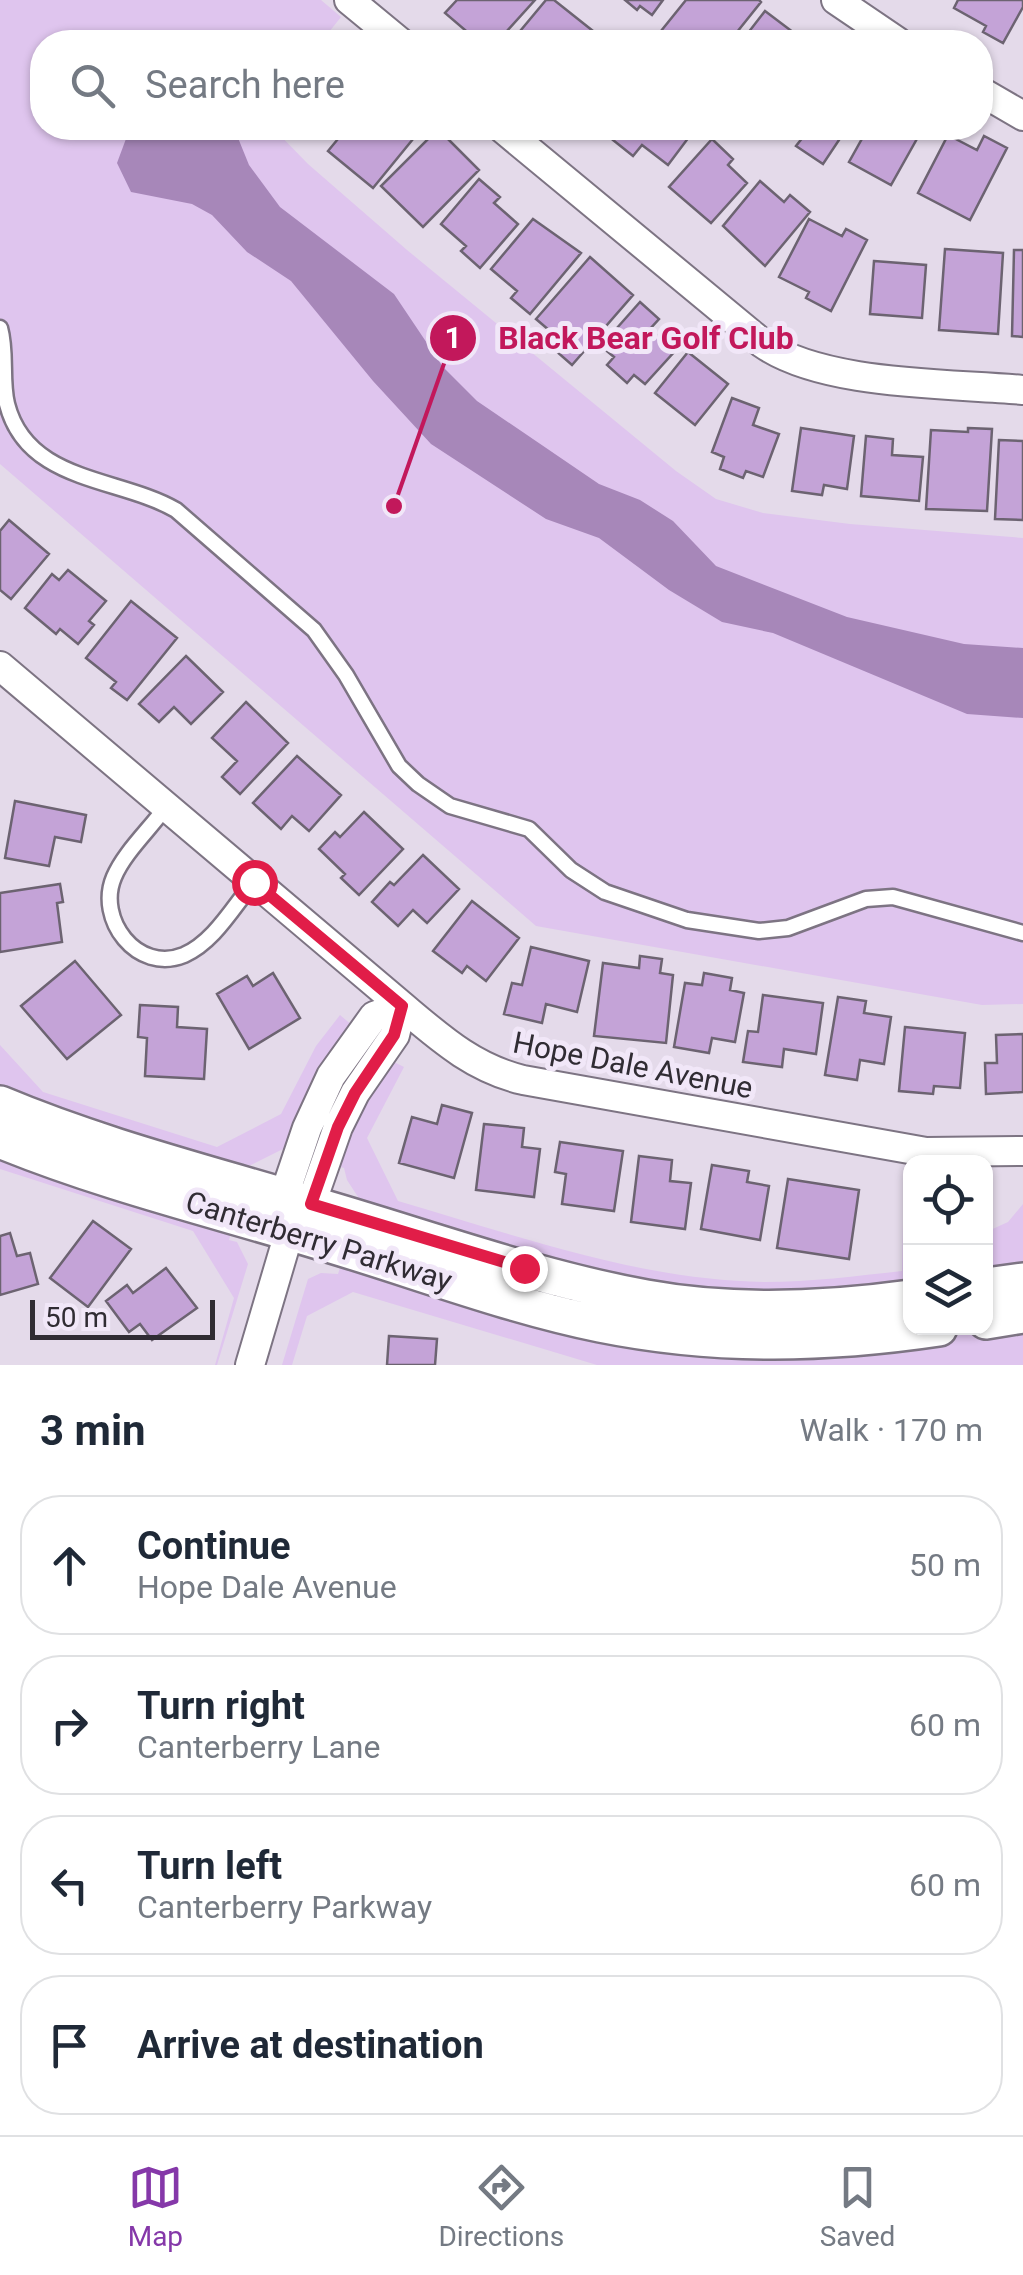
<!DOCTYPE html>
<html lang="en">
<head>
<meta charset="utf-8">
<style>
	:root { --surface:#fff; --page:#f6f6f7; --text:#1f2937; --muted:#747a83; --line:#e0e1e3; --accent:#8538a9 }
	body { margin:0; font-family:Roboto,sans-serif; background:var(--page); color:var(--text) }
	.controls { position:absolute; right:30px; bottom:30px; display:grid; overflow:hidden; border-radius:20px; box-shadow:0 2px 8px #0004 }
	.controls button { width:90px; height:90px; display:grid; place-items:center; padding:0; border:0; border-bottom:2px solid var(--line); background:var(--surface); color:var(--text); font:50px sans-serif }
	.scale { position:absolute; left:30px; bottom:25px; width:185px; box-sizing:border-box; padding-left:10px; border:5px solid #302c33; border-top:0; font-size:28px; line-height:35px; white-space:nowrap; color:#302c33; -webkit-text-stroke:8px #f1e7f8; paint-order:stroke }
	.stop { position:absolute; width:30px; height:30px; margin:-22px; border:8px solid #e11d48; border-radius:50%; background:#fff }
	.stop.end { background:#e11d48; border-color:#fff; box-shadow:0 2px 10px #0008 }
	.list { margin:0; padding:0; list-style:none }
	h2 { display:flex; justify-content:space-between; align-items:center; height:130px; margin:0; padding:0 40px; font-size:42px }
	h2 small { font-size:32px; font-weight:400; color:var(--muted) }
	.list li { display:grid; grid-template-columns:65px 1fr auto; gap:30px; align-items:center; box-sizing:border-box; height:140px; margin:0 20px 20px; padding:0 20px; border:2px solid var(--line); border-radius:40px }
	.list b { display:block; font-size:38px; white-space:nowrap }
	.list p { margin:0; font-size:32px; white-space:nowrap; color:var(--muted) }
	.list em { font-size:32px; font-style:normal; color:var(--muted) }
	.icon { flex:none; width:55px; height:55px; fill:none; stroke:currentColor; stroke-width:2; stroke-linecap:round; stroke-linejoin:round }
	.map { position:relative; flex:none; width:1023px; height:1365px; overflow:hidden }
	.search { position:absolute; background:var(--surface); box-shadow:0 2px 8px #0004; left:30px; right:30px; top:30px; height:110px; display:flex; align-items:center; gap:25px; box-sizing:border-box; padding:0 35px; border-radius:40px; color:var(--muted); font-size:38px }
	.sheet { height:770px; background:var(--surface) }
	nav { display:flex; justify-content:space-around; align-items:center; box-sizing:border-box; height:140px; border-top:2px solid var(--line); background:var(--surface); font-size:28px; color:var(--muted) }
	nav a { display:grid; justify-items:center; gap:5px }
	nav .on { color:var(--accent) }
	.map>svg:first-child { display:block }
	.green { fill:#dfc5ee }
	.water { fill:#a787b9 }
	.building { fill:#c4a3d7; stroke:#6c6371; stroke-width:2.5 }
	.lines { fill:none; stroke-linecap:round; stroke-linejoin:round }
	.service-casing { stroke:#7d7483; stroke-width:19 }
	.minor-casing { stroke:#7d7483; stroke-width:32 }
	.tertiary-casing { stroke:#7d7483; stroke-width:40 }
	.service { stroke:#fff; stroke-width:14 }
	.minor { stroke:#fff; stroke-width:28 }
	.tertiary { stroke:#fff; stroke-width:35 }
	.route { stroke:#e11d48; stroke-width:12 }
	.labels { text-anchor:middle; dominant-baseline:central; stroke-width:10; stroke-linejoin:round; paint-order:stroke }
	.street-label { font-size:30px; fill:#302c33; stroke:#f1e7f8 }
	.leader { fill:none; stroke:#c2185b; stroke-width:4 }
	.callout-dot { fill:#c2185b; stroke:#f1e7f8; stroke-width:4 }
	.mark-label { font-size:30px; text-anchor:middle; font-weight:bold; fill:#fff }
	.callout-label { font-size:32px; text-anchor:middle; font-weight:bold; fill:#c2185b; stroke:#f1e7f8; stroke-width:10; stroke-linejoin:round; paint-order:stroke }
</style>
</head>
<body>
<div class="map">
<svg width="1023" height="1365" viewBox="0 0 1023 1365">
	<rect width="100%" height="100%" fill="#e4daea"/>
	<path class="green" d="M0 0H321L341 17 321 42H42V128H273L308 164 407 250 676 471 716 499 763 513 850 524 1023 538V1004L982 1005 536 926 0 464Z
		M340 1015 353 1026 289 1150 283 1149 249 1166 245 1173 0 1094V1045L43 1092 217 1147 281 1114 316 1046Z
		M390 1060 404 1067 367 1138 398 1201C518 1236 639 1280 765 1282 811 1282 856 1276 902 1271L904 1176 910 1171V1289L686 1294 358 1209 360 1200 347 1180 344 1168 336 1166 347 1130Z
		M0 1152 233 1226 229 1240 237 1242 248 1264 217 1365H215L234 1298 193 1231 0 1169Z
		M1023 1204V1272L986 1277V1232L1008 1222Z
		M343 1259 497 1306 885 1346 1023 1326V1365H597L353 1292 307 1316 292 1365H282L308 1279 321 1273 338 1274Z"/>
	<path class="water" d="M130 128H234L249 165 280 207 394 294 443 367 477 401 599 484 640 500 673 521 716 566 847 617 964 644 1023 648V718L967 714 773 633 722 622 669 590 599 538 546 519 431 444 373 381 291 281 247 252 212 215 192 204 131 192 117 163Z"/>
	<path class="building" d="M457 0H535L497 42H479L445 13Z
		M546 0H554L593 31 584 42H511Z
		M625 0H663L652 15 640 6 637 10Z
		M686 0H759L761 2 729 42H676L661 31Z
		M958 0H1023V7L1003 43 983 32 986 26 954 8Z
		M765 11 806 42H741Z
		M347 128H422L373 188 328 151Z
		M622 128H693L695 129 668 165 642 145 633 156 613 140Z
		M789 128H847L823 164 796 146 803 137Z
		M868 128H923L891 185 849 162Z
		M438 129 479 170 423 227 381 186Z
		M948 135 977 150 984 136 1007 148 970 220 918 193Z
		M712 139 733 159 728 165 747 183 711 223 669 187Z
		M479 179 500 197 494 203 518 224 480 268 461 251 466 246 441 224Z
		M760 181 784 202 790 195 810 212 765 266 723 226Z
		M533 219 581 253 530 314 511 298 517 291 491 269Z
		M809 219 842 236 846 229 867 240 831 311 806 298 809 292 779 277Z
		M945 249 1003 253 998 334 939 330Z
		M1014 250H1023V337L1012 336Z
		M590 257 633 295 572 365 548 344 556 336 536 319Z
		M874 261 926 265 922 318 870 314Z
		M640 302 659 319 650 329 675 351 645 384 634 375 627 383 607 365 614 357 601 346Z
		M688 352 728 384 695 425 655 393Z
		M732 398 759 408 753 425 779 434 763 477 746 471 743 478 720 469 724 457 712 452Z
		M801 428 854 436 847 489 824 485 822 495 792 491Z
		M968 428 992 429 987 511 926 509 931 430 968 432Z
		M866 436 893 439 892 455 923 457 919 501 861 496Z
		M999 440 1023 441V520L995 519Z
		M9 520 49 554 11 599 0 590V531Z
		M68 570 106 601 89 621 94 625 78 644 60 629 56 634 25 608 52 574 59 580Z
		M131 601 177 638 127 700 111 688 116 682 86 658Z
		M186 656 223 692 191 724 174 707 159 722 139 704Z
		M246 702 288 743 240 794 222 777 237 761 212 738Z
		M297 756 341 795 309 831 292 816 281 829 253 803Z
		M15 801 86 815 81 842 55 837 49 866 5 858Z
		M364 812 403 849 359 895 341 878 345 874 319 849 335 832 340 837Z
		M423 855 459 889 427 923 413 910 398 926 372 902 390 882 394 885Z
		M60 884 63 902 57 903 62 942 0 952V893Z
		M472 901 519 938 486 981 467 966 462 973 433 951Z
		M531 947 589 961 577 1012 546 1004 542 1023 504 1014 512 983 522 985Z
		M640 956 662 959 660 973 673 975 666 1043 594 1036 603 963 639 968Z
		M75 961 121 1015 67 1059 21 1006Z
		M273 973 300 1018 249 1049 217 994 247 976 253 986Z
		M704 973 732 978 730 990 744 993 735 1042 712 1038 709 1053 674 1047 685 983 702 985Z
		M763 995 823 1003 816 1054 784 1049 782 1067 743 1062 748 1031 758 1032Z
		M838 997 866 1001 864 1013 891 1017 884 1064 860 1060 857 1080 825 1075Z
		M140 1005 178 1007 177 1027 207 1029 204 1079 145 1076 147 1038 138 1037Z
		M905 1027 965 1033 960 1088 934 1086 933 1094 899 1091Z
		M1023 1034V1092L986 1094 985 1063H997L996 1035Z
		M442 1105 472 1113 454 1178 399 1163 412 1117 437 1124Z
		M484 1124 524 1128 522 1147 540 1149 534 1197 476 1190Z
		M560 1142 623 1151 614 1211 562 1204 566 1174 555 1172Z
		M639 1156 672 1160 670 1181 691 1183 685 1229 631 1222Z
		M712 1165 749 1171 747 1182 769 1186 760 1240 701 1229Z
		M788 1179 859 1190 849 1259 777 1248Z
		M93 1221 131 1249 88 1307 50 1278Z
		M10 1233 17 1256 30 1253 38 1284 0 1295V1236Z
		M166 1268 197 1308 152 1340 140 1324 129 1332 106 1301 127 1285 133 1293Z
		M389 1336 437 1339 435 1365H387Z"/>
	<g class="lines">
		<defs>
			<path id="service" d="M0 328C7 353 1 379 7 404 27 483 119 477 176 510L314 630 346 675 399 766 418 784 450 806 529 829 571 870 605 892 687 920 759 931 788 928 866 899 893 897 1023 933
				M165 808C149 830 124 853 114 877 96 919 137 974 184 955 214 942 233 907 254 882"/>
			<path id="minor" d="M349 0 400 42
				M836 0 898 42
				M980 91 1023 116
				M502 128 762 343C823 386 948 383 1023 390
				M0 666 402 1006C440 1038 473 1068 523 1080L926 1152 1023 1151
				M287 1216 284 1196 307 1128 331 1076 374 1016 402 1006
				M250 1365 289 1233 311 1204 338 1127 355 1093 395 1035 402 1006"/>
			<path id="tertiary" d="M0 1104C100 1146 207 1173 310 1204 422 1236 532 1277 646 1298 733 1314 823 1310 910 1298
				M0 1140C105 1183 217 1210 325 1243 416 1270 507 1305 600 1324 714 1347 825 1345 939 1328
				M986 1286 1023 1281
				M986 1321 1023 1315"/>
		</defs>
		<use href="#service" class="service-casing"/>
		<use href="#minor" class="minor-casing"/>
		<use href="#tertiary" class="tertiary-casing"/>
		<use href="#service" class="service"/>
		<use href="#minor" class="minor"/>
		<use href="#tertiary" class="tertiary"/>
	</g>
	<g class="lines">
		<path class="route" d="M254 882 402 1006 394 1035 355 1093 338 1127 311 1204 524 1268"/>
	</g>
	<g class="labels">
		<g class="street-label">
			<text transform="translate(633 1065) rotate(11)">Hope Dale Avenue</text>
			<text transform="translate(319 1241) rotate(17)">Canterberry Parkway</text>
		</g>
	</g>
	<path class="leader" d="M394 506L453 338"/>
	<g class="callout-dot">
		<circle cx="394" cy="506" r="10"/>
		<circle cx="453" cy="338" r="25"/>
	</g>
	<g class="mark-label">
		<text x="453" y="348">1</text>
	</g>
	<g class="callout-label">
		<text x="646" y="349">Black Bear Golf Club</text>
	</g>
</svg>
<div class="controls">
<button><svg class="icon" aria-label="locate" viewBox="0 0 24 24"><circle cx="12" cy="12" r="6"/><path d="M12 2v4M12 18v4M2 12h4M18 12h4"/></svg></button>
<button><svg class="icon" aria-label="layers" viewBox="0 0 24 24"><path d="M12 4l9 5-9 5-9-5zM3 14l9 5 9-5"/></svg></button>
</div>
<div class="scale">50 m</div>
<div class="stop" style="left:254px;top:882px"></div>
<div class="stop end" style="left:524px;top:1268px"></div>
<div class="search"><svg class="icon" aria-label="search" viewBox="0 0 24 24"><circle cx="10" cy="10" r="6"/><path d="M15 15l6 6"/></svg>Search here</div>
</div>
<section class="sheet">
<h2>3 min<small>Walk · 170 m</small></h2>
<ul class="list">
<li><svg class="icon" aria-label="ahead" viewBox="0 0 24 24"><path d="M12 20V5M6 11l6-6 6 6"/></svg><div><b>Continue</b><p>Hope Dale Avenue</p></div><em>50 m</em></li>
<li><svg class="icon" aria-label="right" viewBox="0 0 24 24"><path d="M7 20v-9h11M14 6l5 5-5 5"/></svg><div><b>Turn right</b><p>Canterberry Lane</p></div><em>60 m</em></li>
<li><svg class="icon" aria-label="left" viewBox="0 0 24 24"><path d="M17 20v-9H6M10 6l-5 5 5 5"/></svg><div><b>Turn left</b><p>Canterberry Parkway</p></div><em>60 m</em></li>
<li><svg class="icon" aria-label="arrive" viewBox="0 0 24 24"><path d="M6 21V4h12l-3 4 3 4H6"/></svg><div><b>Arrive at destination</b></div></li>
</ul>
</section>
<nav>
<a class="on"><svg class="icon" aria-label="map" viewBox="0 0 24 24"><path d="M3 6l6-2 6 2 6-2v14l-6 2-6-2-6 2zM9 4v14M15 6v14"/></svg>Map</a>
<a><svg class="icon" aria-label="directions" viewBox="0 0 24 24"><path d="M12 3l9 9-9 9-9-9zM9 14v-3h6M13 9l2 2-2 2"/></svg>Directions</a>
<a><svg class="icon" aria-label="saved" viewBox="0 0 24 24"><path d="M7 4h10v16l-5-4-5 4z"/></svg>Saved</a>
</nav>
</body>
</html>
